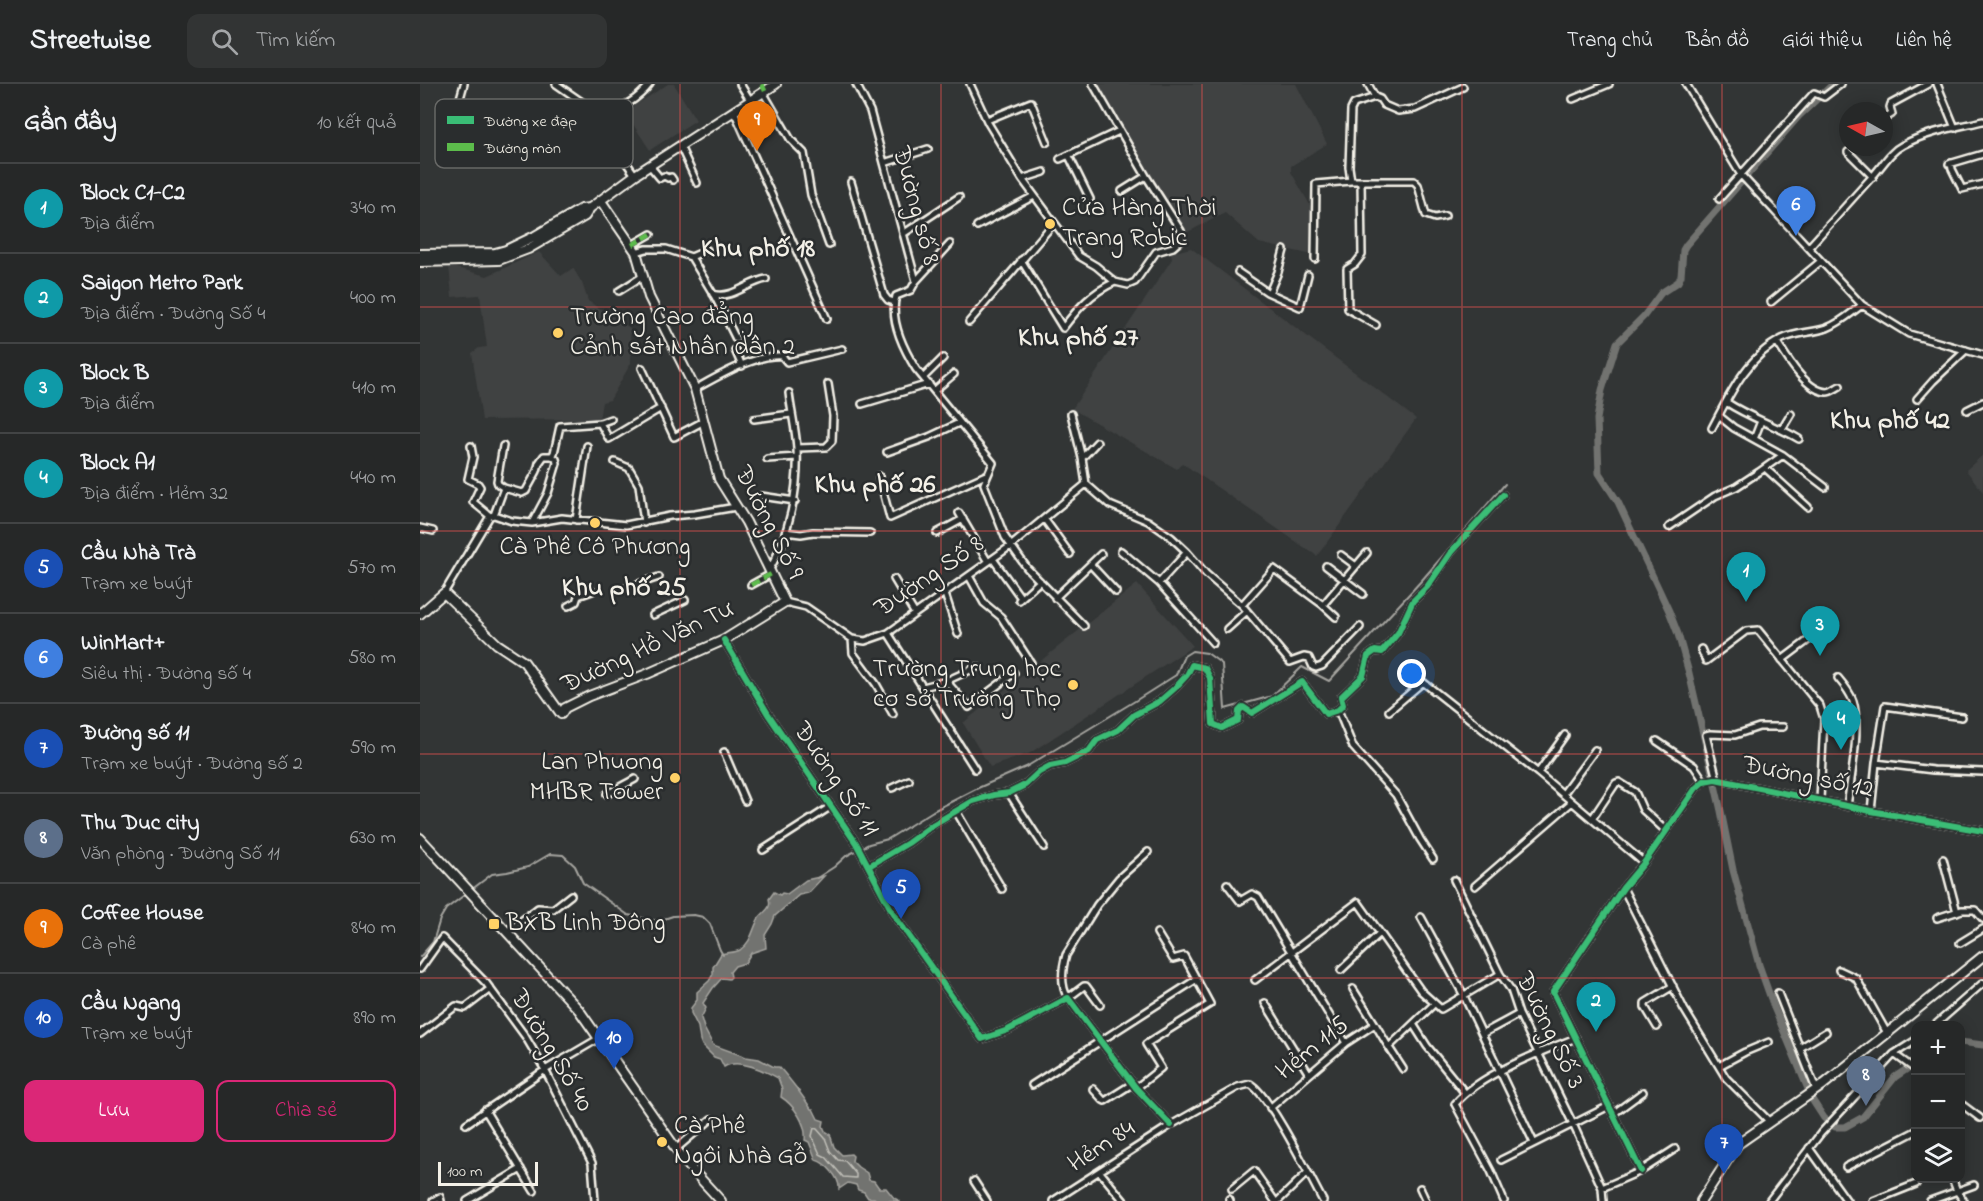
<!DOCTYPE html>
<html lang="vi">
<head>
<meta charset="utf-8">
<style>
	:root { --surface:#262828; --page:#323434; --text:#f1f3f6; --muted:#a4a6a8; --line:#424445; --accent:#db2777 }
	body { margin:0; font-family:"Indie Flower",sans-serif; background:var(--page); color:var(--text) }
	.controls { position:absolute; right:18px; bottom:18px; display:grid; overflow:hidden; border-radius:12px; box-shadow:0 3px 15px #0003 }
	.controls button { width:54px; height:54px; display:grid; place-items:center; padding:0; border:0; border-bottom:2px solid var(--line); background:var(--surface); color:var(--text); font:30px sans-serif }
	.compass { position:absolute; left:1419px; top:18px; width:54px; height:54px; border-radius:50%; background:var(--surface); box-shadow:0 3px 15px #0003; rotate:278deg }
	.scale { position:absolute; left:18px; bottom:15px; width:100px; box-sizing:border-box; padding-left:6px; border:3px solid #f4f1e8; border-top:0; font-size:16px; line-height:21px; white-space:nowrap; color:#f4f1e8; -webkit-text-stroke:4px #2a2d2e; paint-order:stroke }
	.you { position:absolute; left:992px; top:590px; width:21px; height:21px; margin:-15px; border:4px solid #fff; border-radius:50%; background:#1a73e8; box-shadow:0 0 0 9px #1a73e833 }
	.badge { display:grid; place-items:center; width:39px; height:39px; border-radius:50%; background:var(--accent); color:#fff; font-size:20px; font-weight:700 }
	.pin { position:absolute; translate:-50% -50px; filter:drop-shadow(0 2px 3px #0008) }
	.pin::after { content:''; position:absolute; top:32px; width:21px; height:18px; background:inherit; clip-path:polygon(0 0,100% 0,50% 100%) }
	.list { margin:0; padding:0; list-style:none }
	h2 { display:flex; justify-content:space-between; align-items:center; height:78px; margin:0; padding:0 24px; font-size:26px }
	h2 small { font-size:20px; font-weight:400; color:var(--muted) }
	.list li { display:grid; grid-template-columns:39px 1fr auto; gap:18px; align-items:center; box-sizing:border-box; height:90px; padding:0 24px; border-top:2px solid var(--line) }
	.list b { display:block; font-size:22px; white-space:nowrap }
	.list p { margin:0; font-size:20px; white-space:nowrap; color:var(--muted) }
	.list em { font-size:20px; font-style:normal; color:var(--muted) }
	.actions { display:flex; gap:12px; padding:18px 24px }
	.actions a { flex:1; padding:14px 0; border:2px solid var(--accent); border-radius:12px; text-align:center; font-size:21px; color:var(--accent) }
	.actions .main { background:var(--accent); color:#fff }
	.icon { flex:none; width:33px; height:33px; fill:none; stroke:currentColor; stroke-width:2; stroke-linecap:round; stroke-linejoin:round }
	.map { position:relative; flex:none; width:1563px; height:1117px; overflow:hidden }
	header { display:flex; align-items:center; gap:36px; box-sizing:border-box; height:84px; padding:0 30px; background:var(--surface); border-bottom:2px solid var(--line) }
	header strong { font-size:28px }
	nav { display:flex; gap:33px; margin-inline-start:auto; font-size:21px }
	.search { width:420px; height:54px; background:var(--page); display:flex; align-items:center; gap:15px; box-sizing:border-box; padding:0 21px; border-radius:12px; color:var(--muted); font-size:22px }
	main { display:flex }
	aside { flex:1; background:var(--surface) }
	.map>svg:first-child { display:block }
	.built { fill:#404242 }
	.water { fill:#727370; stroke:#a6a5a0; stroke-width:1.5 }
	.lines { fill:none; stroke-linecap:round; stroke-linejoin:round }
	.shore { stroke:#c0bfb8; stroke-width:1.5 }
	.stream { stroke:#a6a5a0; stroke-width:2 }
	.canal { stroke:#727370; stroke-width:7 }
	.street-casing { stroke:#f4f1e8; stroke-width:10 }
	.secondary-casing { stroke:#f4f1e8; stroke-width:12 }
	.street { stroke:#2a2d2e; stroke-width:5 }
	.secondary { stroke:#2a2d2e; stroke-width:8 }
	.quiet { stroke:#5cbc4b; stroke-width:4.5; stroke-dasharray:9 4.5; stroke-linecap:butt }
	.cycleway-casing { stroke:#2a2d2e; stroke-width:10 }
	.cycleway { stroke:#3abd76; stroke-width:6 }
	.grid { fill:none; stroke:#dc504e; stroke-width:1.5; stroke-opacity:0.55 }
	.poi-dot { fill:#ffd166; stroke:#2a2d2e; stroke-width:2 }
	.labels { text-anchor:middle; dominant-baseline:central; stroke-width:5; stroke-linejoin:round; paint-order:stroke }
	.street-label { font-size:26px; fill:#f4f1e8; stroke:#2a2d2e }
	.poi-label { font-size:26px; fill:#f4f1e8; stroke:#2a2d2e; text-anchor:start }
	.neighbourhood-label { font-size:27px; font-weight:bold; fill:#f4f1e8; stroke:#2a2d2e }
	.key { fill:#2a2d2e; stroke:#676866; stroke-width:1.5 }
	.key-label { font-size:16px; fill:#f4f1e8 }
</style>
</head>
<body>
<header>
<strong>Streetwise</strong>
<div class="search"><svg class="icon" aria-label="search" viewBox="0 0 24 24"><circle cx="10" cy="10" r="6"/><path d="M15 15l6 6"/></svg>Tìm kiếm</div>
<nav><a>Trang chủ</a><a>Bản đồ</a><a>Giới thiệu</a><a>Liên hệ</a></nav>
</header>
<main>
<aside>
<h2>Gần đây<small>10 kết quả</small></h2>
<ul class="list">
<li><span class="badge" style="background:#0f9aa8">1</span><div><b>Block C1-C2</b><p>Địa điểm</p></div><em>340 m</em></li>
<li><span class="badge" style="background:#0f9aa8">2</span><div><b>Saigon Metro Park</b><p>Địa điểm · Đường Số 4</p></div><em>400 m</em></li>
<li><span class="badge" style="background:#0f9aa8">3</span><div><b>Block B</b><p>Địa điểm</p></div><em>410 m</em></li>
<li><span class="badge" style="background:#0f9aa8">4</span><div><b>Block A1</b><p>Địa điểm · Hẻm 32</p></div><em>440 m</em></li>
<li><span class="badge" style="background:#1a4fb4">5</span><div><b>Cầu Nhà Trà</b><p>Trạm xe buýt</p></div><em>570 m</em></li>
<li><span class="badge" style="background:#3f7fe0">6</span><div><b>WinMart+</b><p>Siêu thị · Đường số 4</p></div><em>580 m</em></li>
<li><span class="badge" style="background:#1a4fb4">7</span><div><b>Đường số 11</b><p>Trạm xe buýt · Đường số 2</p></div><em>590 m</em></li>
<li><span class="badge" style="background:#5c6f8a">8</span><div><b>Thu Duc city</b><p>Văn phòng · Đường Số 11</p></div><em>630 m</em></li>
<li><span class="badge" style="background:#e8710a">9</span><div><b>Coffee House</b><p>Cà phê</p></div><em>840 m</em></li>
<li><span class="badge" style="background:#1a4fb4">10</span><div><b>Cầu Ngang</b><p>Trạm xe buýt</p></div><em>890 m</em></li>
</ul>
<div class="actions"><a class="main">Lưu</a><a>Chia sẻ</a></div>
</aside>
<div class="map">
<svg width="1563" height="1117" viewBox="0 0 1563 1117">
	<rect width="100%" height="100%" fill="#323535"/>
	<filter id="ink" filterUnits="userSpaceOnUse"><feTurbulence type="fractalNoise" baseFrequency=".0167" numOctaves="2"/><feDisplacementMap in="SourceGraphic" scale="12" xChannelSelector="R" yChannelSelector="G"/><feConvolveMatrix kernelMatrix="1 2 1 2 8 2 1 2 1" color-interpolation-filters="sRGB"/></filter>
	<g filter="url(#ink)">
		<path class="built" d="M248 0H254L276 36 230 66 205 28Z
			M676 0H876L907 60 871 82V88L894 128 893 171 839 159 805 129 766 149Z
			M771 164 996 335 897 472 762 379 757 385 652 325 752 175 751 169Z
			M119 168 141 192 153 184 162 199 168 217 210 244 211 279 190 316 182 318 179 335 62 336 52 269 59 264 67 263 60 211 32 213 29 182 67 192Z
			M1563 371V408L1546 386Z
			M717 500 773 562 610 669 570 683 543 639Z"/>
		<path class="water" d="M404 792 388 809 379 811 355 832 352 840 345 851 346 864 331 869 325 879 315 882 310 888 311 893 309 895 302 894 293 904 283 919 286 924 281 934 284 944 293 961 326 973 339 975 354 983H359C368 993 384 1013 391 1025H393L398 1035 404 1037 403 1042 405 1047 410 1050 414 1063 422 1071 431 1070 433 1072 432 1077 438 1083 447 1089 449 1096 454 1097 459 1104H466L474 1114 480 1117H457L454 1114H448L444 1108 438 1106 436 1101 428 1099 419 1105C420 1094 406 1079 396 1076L389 1058 385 1056C387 1040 374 1021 361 1013L362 1005 358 994C345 987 318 974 304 983L300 975 294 973 282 961 280 956 278 943 271 929V924L277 916V908L289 897 293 890V883L301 870C307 868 315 869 320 866 332 858 332 846 339 834 344 827 352 825 349 815L354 808 360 811 362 809 367 810 386 796Z"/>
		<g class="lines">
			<path class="shore" d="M394 1044 397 1045 405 1054 410 1067 418 1076 425 1077 436 1090V1094L423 1093 406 1073 400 1070 392 1052Z"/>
			<path class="stream" d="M397 794 414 783 426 772 449 760 468 755 513 727 558 704 606 683 715 617 756 591 764 572 772 567 787 569 802 580 805 625 852 612 882 583 909 597 1002 496 1085 400
				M51 806 72 790 87 788 108 783 130 770 143 771 155 782 163 799 208 831 238 837 253 832 274 831 283 833 290 840 300 866 303 871
				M0 873 13 858 20 835 26 825 47 809"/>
			<path class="canal" d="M1413 0 1379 32 1266 161 1263 166 1261 192 1258 198 1241 209 1224 232 1197 259 1182 306 1177 335 1179 389 1198 418 1249 527 1258 550 1269 589 1301 727 1313 786 1339 881 1355 926 1393 1017 1404 1034 1415 1043H1425L1443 1033 1475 993 1496 979
				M1540 958 1563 961"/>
			<defs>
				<path id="street" d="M136 0 165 20 215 91
					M320 0 330 16
					M436 0 450 27 496 197 491 206 476 212C469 236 483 264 496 285L573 379 564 400 585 453 607 484 664 542
					M550 0 568 39 602 95 659 172 676 182 695 198 708 201 715 198 736 168 753 163 762 155 761 147 726 92 673 0
					M948 0 955 13 960 15 964 21 978 27 995 25 1043 3
					M1266 0 1321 91 1442 221 1489 250 1563 271
					M1517 0 1535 44
					M343 8 371 56 384 69 391 111 409 161
					M1153 15 1189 0
					M37 25 44 0
					M314 27 407 235
					M176 35C198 25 215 19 230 0
					M1464 35 1472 30 1470 23 1471 20 1508 0
					M567 36 611 18 627 58
					M260 62 277 99
					M1428 68 1453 93
					M649 72 670 115
					M640 75 699 47
					M464 79 508 65
					M1531 79 1532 85 1542 105 1563 100
					M1529 80 1563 70
					M230 82 240 94 244 92 248 94 251 93 253 96
					M602 95 624 88
					M931 97 929 83 931 26 934 20 955 13
					M941 97 942 171 935 180 927 185 928 225 956 241
					M431 98 464 211 468 216 474 218
					M702 107 726 92
					M1299 115 1394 9 1404 13 1421 0
					M557 142 614 112
					M483 150 539 113
					M212 161 231 150
					M1389 163C1410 140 1430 117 1451 94 1462 83 1469 68 1483 61 1506 48 1537 43 1563 37
					M216 168 226 165H246L271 173 287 166
					M271 173 295 213 316 255
					M895 175 896 100 931 97H994L998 101 1006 131 1015 134 1025 132
					M601 176 643 244C659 223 671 209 695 198
					M818 188 847 208 880 223 888 191
					M496 197 530 160
					M199 207 223 192
					M849 209 858 188 864 166
					M293 210C311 216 328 198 346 195
					M1351 218 1401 177
					M549 238 634 139
					M1357 258C1367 274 1386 307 1407 308 1411 308 1416 304 1420 302
					M315 266 322 282
					M222 284 254 353 284 337
					M504 293 523 274
					M275 305C299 292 335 270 362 272L367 278 422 265
					M514 307 534 290
					M1497 315 1513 297 1546 266
					M1306 318C1330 334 1355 341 1379 355
					M442 320 509 300
					M1547 326 1563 318
					M651 330 662 374 666 400
					M1299 332 1314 344 1363 371 1405 403
					M334 335 371 330
					M180 339 189 355 241 324
					M1292 344C1309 312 1327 272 1362 255 1376 248 1393 249 1407 244 1420 239 1431 229 1442 221
					M1362 345 1371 330
					M1334 355 1341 337
					M51 362 53 373 48 395 58 400 60 403 53 418 70 432
					M83 362 77 397 78 400 84 404
					M377 364 406 363 412 357 413 332 408 300
					M467 368 509 353 539 339
					M662 374 677 358
					M347 375 377 373
					M195 378 209 384 219 401 224 439
					M1345 384 1388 423
					M459 392 470 434 568 390
					M666 400 690 421 728 437 751 453 767 468 786 490 822 521 870 578 884 573 889 574 893 583 896 584 902 582 940 543
					M341 412 375 417
					M539 429 568 478
					M74 431 84 404 102 409 106 407 117 387 119 379 124 372H132L134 369 140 342 180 339 191 335
					M70 432 74 431 92 437 112 439 142 434 206 441 250 432 275 430 316 423
					M156 436 167 362
					M625 436 650 470
					M112 439 128 409 137 379 136 375 132 372
					M1249 443 1295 412 1316 403 1339 388 1363 371
					M0 444 13 447
					M365 448 381 450 393 448 450 449
					M517 449 543 435
					M701 467 739 499 793 559
					M921 471 936 482
					M573 475 601 514
					M671 481 696 508
					M906 482 943 510
					M349 487C369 451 379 405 377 365 376 346 371 327 369 309
					M549 492 564 519 581 533 611 579
					M474 495 495 530
					M739 499 767 468
					M331 501 351 490
					M201 506 239 493
					M24 509 70 432
					M525 510 538 550
					M635 514 681 470
					M599 516 620 497
					M365 518 386 523 432 555 445 557 468 549 592 461 666 400
					M822 521 854 485 903 521
					M148 522 156 518 158 512 172 507
					M233 531 265 516
					M916 533 903 521 947 469
					M807 545 827 527
					M468 549 555 685
					M432 555 433 569 456 600 473 630
					M304 556 348 630 436 759 474 831 562 955 588 946 648 914 716 1004 751 1041
					M1281 565 1286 577 1326 547 1338 546 1400 622 1404 635 1400 716
					M1362 576 1403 545
					M1418 594C1424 601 1430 608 1433 617 1441 643 1431 694 1427 722
					M526 597 549 623 594 589
					M503 603 526 597 557 583
					M918 626 933 663 976 711 1000 755 1013 775
					M969 627 1003 598 1118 689 1224 779
					M1237 657 1274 682 1284 697
					M304 668 325 717
					M1456 679 1513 686 1563 688
					M1118 689 1145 651
					M1297 696 1286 651 1290 650 1315 651 1339 643H1363
					M472 704 489 696
					M589 709 624 763
					M187 710 215 695
					M1143 710 1175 666
					M536 727 582 805
					M1451 727 1456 679 1465 622 1542 633
					M1172 735 1196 699 1199 698 1215 708 1223 726 1246 747
					M343 766 410 723
					M1523 775 1537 828
					M449 782 488 759 514 740 553 717 574 711 589 709 605 701 619 688 630 682 645 679 669 667 677 656 698 646 714 631 740 617 755 604 767 591 772 581 785 584 790 594 793 640 802 644 818 636 819 627 823 623 832 629 882 598 906 630 918 626 923 621 921 613 943 592 948 572 955 567 962 568 978 549 993 517 1007 503 1031 468 1083 411
					M1034 796 1080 890 1091 906 1099 930 1153 1040 1182 1104 1183 1117
					M807 800 820 817 832 810 838 813 926 959
					M1055 802 1152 718
					M1203 804 1264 925 1306 994 1349 1037
					M1001 833 1043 910 1114 1059
					M1517 834 1542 826H1555L1563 835
					M87 848 118 824 133 825 151 811
					M1540 859 1563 845
					M0 885 22 854 66 899 105 952 125 986 172 1079 175 1117
					M921 886 960 849
					M1419 886 1436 894 1467 949
					M835 896 938 818 1001 907 1021 925 1080 890
					M1358 909 1396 1005
					M845 919 889 990
					M680 921 666 902H664L648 914C640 901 642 885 646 871L677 821 699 794 728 768
					M955 940 968 962 971 961 1014 920
					M993 940 1007 962 1045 1009
					M1514 942 1563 899
					M1237 943 1225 923V919L1253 902
					M0 950 36 922 45 924 70 905
					M1062 950 1099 930
					M968 962 983 985
					M1380 964 1406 948
					M1474 970 1496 986
					M1299 982 1325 968 1349 958
					M612 1001 777 895
					M716 1004 741 984 726 960 790 920 764 872 753 875 737 849
					M673 1005 683 1016 685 1017 712 1000
					M1540 1019 1560 1034
					M850 1024 926 959 955 940 933 905
					M65 1026 114 1107
					M1193 1030 1223 1008
					M46 1040 125 986 178 955
					M1389 1064 1427 1117
					M256 1065 291 1035
					M1081 1076 1189 1022
					M1426 1083 1496 1047
					M1221 1087 1133 908 1203 804 1224 779 1276 704 1284 697 1295 695 1451 727 1563 747
					M680 1088 704 1117
					M1532 1094 1537 1107 1544 1117
					M554 1097 567 1117
					M1000 1104 1006 1117
					M1182 1104 1221 1087 1255 1065
					M812 1105 834 1087 855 1117
					M809 1115 810 1117
					M13 1117 20 1113 21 1117
					M47 1117 101 1085
					M633 1117 751 1041 818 1003 830 1000C850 1011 890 1093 903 1117
					M858 1117 887 1089
					M1084 1117 1071 1087 1035 1020C1059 991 1120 968 1156 954
					M1349 1117 1401 1049 1474 970 1496 956
					M1453 1117 1496 1100
					M1510 1117 1554 1101"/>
				<path id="secondary" d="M0 170 75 169 86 166 115 152 161 125 170 124
					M0 178 79 176 108 165 165 132 170 124 215 91 356 0
					M0 530 24 509 77 560 104 578 141 630 145 624 169 612 227 590 304 556 365 518 326 438 299 395 275 305 229 213 216 168 181 117
					M0 754 159 926 266 1079 301 1117
					M1281 1117 1318 1060 1403 1001 1563 872"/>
			</defs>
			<use href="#street" class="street-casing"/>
			<use href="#secondary" class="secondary-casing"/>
			<use href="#street" class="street"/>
			<use href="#secondary" class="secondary"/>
			<path class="quiet" d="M342 0 345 7
				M212 161 231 150
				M331 501 351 490"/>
			<defs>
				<path id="cycleway" d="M304 556 348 630 436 759 474 831 562 955 588 946 648 914 716 1004 751 1041
					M449 782 488 759 514 740 553 717 574 711 589 709 605 701 619 688 630 682 645 679 669 667 677 656 698 646 714 631 740 617 755 604 767 591 772 581 785 584 790 594 793 640 802 644 818 636 819 627 823 623 832 629 882 598 906 630 918 626 923 621 921 613 943 592 948 572 955 567 962 568 978 549 993 517 1007 503 1031 468 1083 411
					M1221 1087 1133 908 1203 804 1224 779 1276 704 1284 697 1295 695 1451 727 1563 747"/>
			</defs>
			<use href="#cycleway" class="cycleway-casing"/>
			<use href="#cycleway" class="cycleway"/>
		</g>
	</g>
	<path class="grid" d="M260 0V1117M521 0V1117M782 0V1117M1042 0V1117M1302 0V1117M0 223H1563M0 447H1563M0 670H1563M0 894H1563"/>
	<g class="poi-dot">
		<circle cx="630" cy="140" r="6"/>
		<circle cx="138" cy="249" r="6"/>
		<circle cx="175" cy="439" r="6"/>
		<circle cx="653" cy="601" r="6"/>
		<circle cx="255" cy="694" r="6"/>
		<rect x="68" y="834" width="12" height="12" rx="3"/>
		<circle cx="242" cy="1058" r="6"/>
	</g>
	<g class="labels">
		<g class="street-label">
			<text transform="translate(495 122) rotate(75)">Đường số 8</text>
			<text transform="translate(348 439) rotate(63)">Đường Số 9</text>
			<text transform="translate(510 493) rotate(-34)">Đường Số 8</text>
			<text transform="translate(228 564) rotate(-25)">Đường Hồ Văn Tư</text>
			<text transform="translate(1388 694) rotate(11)">Đường số 12</text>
			<text transform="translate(415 696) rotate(56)">Đường Số 11</text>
			<text transform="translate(1129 947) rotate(64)">Đường Số 3</text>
			<text transform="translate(893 965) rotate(-39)">Hẻm 115</text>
			<text transform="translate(131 967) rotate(59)">Đường Số 40</text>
			<text transform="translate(682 1063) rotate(-33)">Hẻm 84</text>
		</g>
		<g class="poi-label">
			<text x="642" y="125">Cửa Hàng Thời<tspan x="642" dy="30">Trang Robic</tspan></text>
			<text x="150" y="234">Trường Cao đẳng<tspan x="150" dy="30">Cảnh sát Nhân dân 2</tspan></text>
			<text x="175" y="464" text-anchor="middle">Cà Phê Cô Phương</text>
			<text x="641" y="586" text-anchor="end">Trường Trung học<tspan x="641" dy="30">cơ sở Trường Thọ</tspan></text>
			<text x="243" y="679" text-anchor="end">Lan Phuong<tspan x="243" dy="30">MHBR Tower</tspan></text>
			<text x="86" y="840">BXB Linh Đông</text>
			<text x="254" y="1043">Cà Phê<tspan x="254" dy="30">Ngôi Nhà Gỗ</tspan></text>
		</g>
		<g class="neighbourhood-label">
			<text x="338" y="165">Khu phố 18</text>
			<text x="658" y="254">Khu phố 27</text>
			<text x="1470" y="337">Khu phố 42</text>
			<text x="455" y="401">Khu phố 26</text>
			<text x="204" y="504">Khu phố 25</text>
		</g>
	</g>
	<rect x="15" y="15" width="198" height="69" rx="9" class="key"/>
	<rect x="27" y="32" width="27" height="8" fill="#3abd76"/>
	<rect x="27" y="59" width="27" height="8" fill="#5cbc4b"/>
	<g class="key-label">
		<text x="64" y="42">Đường xe đạp</text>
		<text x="64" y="69">Đường mòn</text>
	</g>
</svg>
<div class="controls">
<button>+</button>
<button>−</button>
<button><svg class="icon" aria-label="layers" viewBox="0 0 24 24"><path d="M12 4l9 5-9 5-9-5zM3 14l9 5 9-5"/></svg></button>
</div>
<svg class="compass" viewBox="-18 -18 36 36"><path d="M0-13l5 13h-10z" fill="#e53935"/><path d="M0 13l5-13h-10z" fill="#a4a6a8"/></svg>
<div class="scale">100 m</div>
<div class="you"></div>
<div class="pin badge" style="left:1326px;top:518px;background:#0f9aa8">1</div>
<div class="pin badge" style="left:1176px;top:948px;background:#0f9aa8">2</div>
<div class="pin badge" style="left:1400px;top:572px;background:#0f9aa8">3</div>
<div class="pin badge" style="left:1421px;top:666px;background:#0f9aa8">4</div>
<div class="pin badge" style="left:481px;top:835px;background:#1a4fb4">5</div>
<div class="pin badge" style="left:1376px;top:152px;background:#3f7fe0">6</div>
<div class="pin badge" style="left:1304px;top:1090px;background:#1a4fb4">7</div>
<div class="pin badge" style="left:1446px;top:1022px;background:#5c6f8a">8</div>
<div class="pin badge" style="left:337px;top:67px;background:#e8710a">9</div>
<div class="pin badge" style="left:194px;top:985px;background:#1a4fb4">10</div>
</div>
</main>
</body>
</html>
